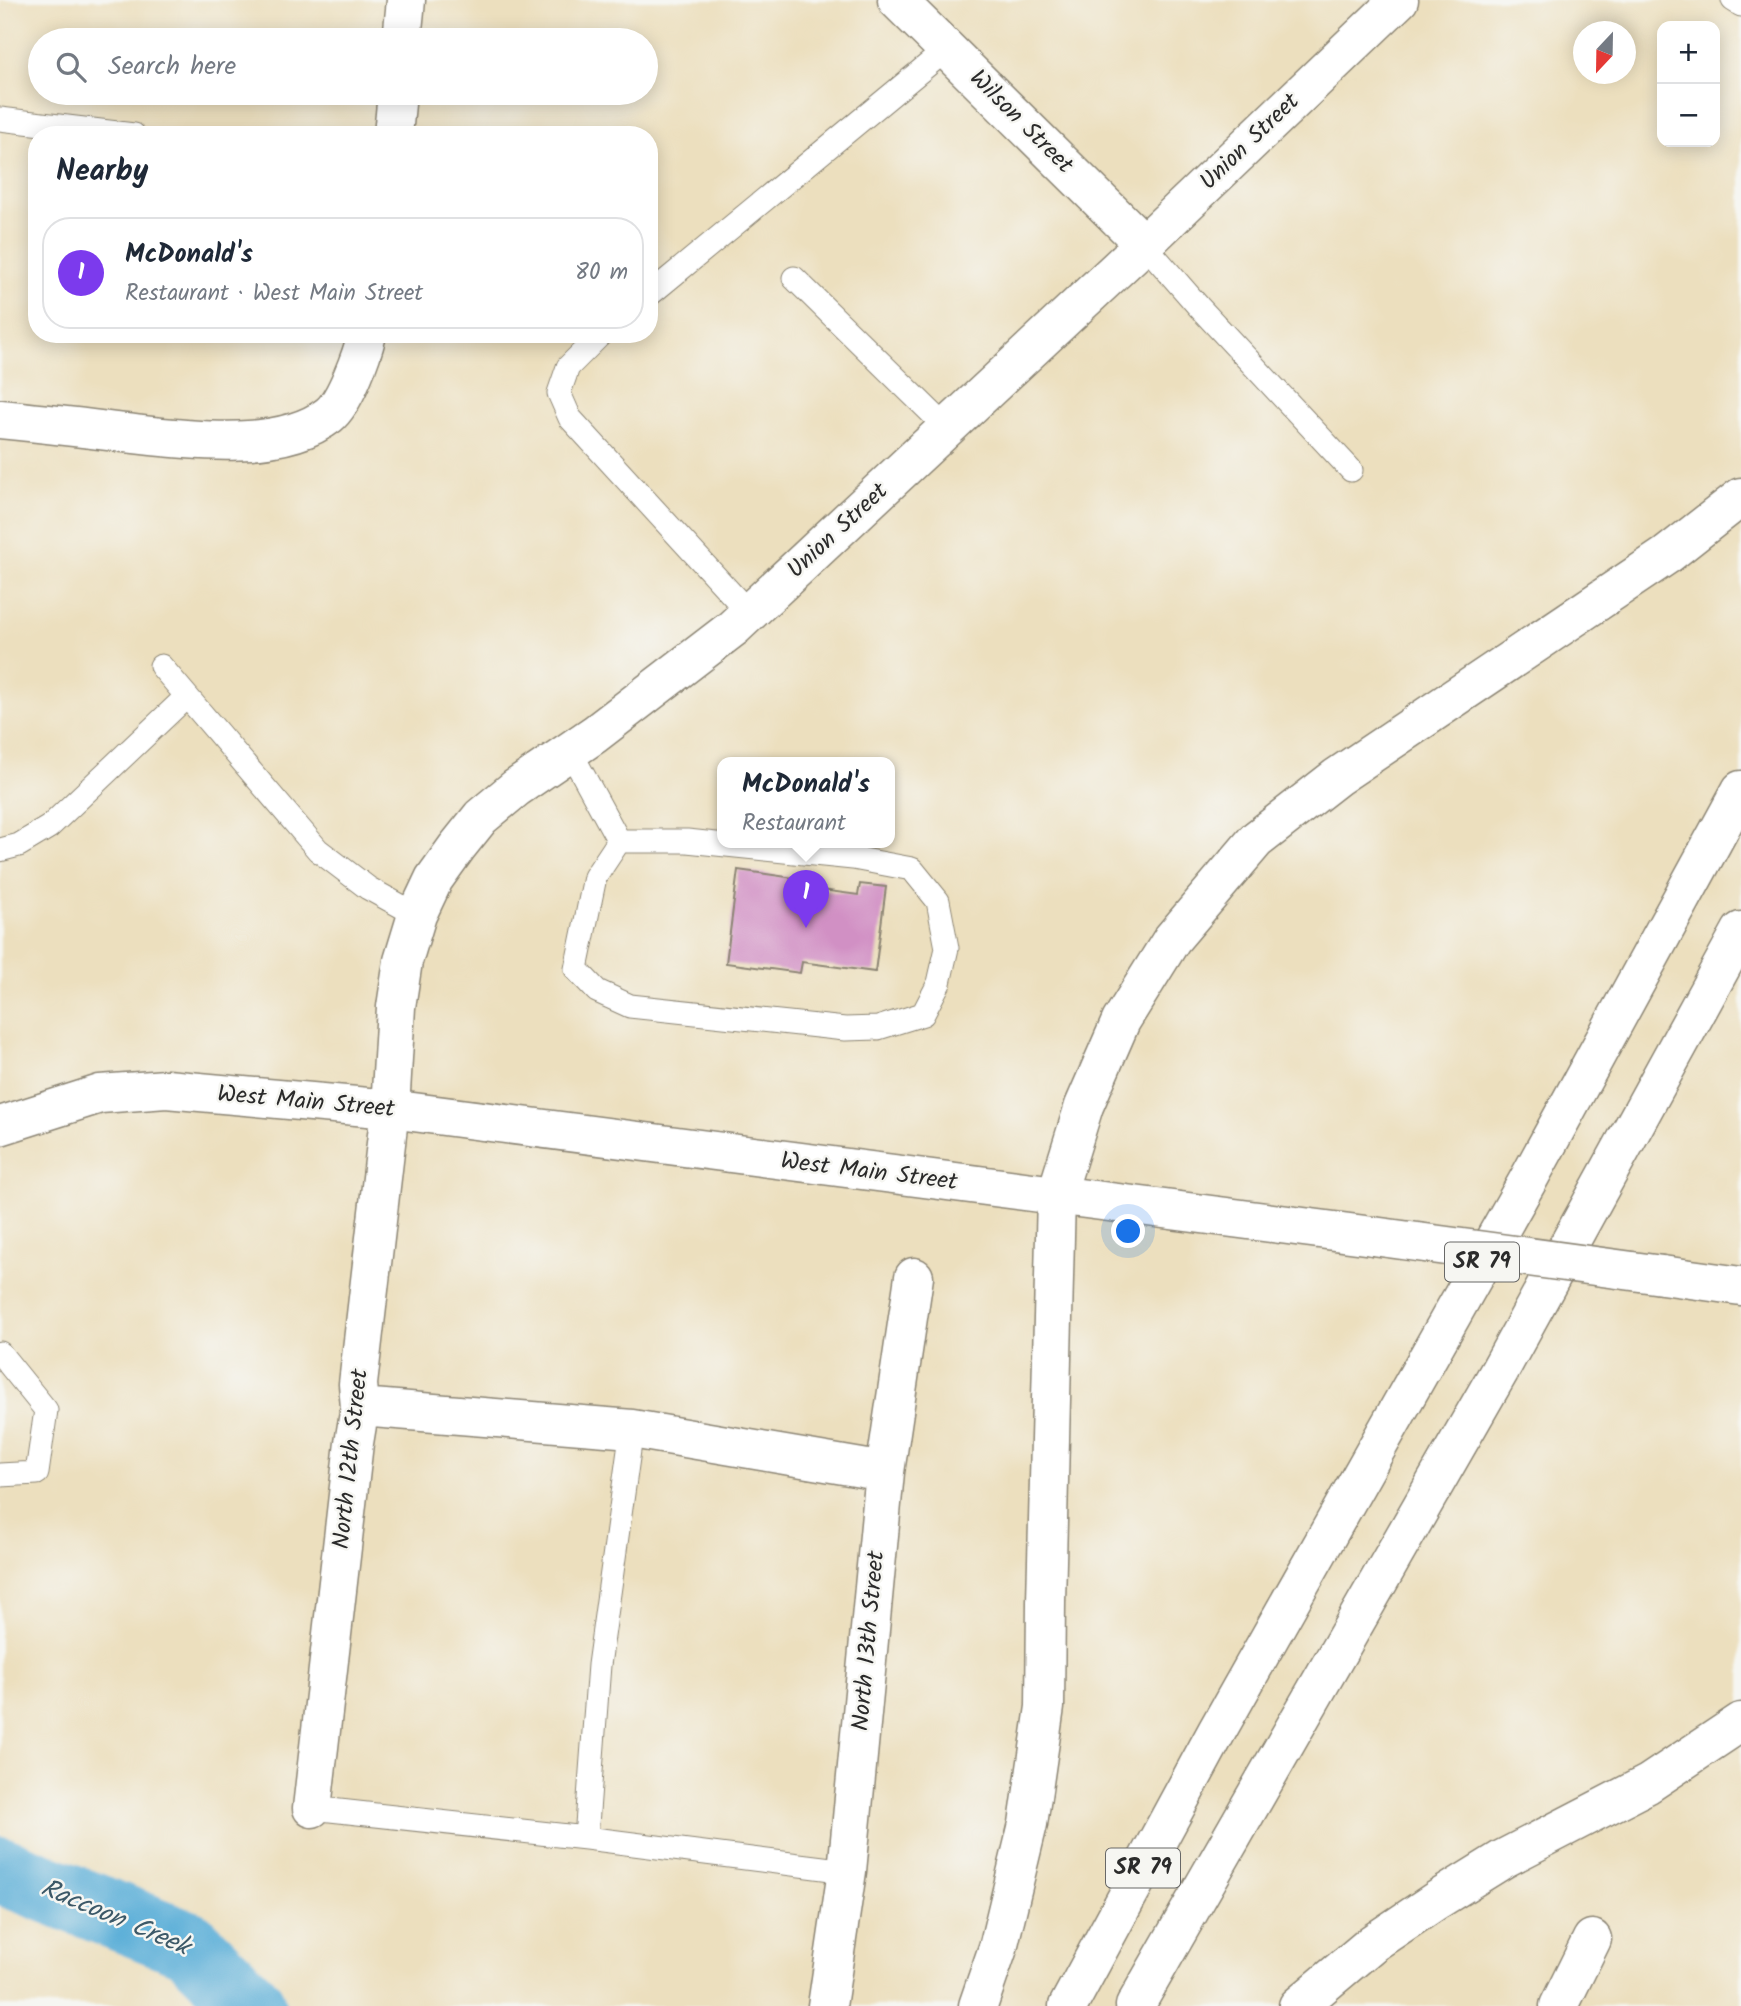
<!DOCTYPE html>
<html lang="en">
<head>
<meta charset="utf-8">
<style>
	:root { --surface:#fff; --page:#f2f2f3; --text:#1f2937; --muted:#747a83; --line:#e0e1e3; --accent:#7c3aed }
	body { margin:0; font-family:Kalam,sans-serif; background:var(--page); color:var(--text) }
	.controls { position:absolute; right:21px; top:21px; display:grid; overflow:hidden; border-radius:14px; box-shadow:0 4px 18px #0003 }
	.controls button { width:63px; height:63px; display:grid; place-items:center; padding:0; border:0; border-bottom:2px solid var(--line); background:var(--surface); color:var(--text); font:35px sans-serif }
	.compass { position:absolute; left:1573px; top:21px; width:63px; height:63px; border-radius:50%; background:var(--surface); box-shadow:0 4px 18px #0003; rotate:202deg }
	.you { position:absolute; left:1129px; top:1232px; width:24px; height:24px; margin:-18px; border:5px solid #fff; border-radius:50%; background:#1a73e8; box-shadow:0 0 0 10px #1a73e833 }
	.badge { display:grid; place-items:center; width:46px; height:46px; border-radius:50%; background:var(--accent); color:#fff; font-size:23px; font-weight:700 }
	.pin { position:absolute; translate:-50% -58px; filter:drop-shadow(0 2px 4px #0008) }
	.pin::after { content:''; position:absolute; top:37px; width:24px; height:21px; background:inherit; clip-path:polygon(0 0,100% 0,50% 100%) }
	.popup { position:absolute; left:717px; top:757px; width:178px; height:91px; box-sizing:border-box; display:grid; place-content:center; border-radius:14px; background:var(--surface); filter:drop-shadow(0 2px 5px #0005); font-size:23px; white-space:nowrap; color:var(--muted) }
	.popup b { font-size:26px; color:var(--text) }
	.popup::after { content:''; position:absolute; left:50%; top:100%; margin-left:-14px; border:14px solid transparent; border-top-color:var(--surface) }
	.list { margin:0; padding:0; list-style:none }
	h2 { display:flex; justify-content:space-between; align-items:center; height:91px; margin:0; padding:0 28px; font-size:30px }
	h2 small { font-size:23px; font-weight:400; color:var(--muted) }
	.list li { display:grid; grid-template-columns:46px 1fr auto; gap:21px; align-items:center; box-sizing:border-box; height:112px; margin:0 14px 14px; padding:0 14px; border:2px solid var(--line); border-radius:28px }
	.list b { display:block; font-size:26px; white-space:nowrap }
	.list p { margin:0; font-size:23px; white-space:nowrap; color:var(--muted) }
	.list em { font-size:23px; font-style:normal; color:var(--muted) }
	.icon { flex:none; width:38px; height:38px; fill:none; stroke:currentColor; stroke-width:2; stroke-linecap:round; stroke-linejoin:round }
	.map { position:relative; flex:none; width:1741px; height:2006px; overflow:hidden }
	.search { position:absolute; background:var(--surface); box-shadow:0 4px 18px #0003; left:28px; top:28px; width:630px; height:77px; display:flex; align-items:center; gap:18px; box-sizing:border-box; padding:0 24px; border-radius:38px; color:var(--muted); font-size:26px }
	.panel { position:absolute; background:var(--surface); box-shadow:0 4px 18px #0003; left:28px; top:126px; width:630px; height:217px; border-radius:28px }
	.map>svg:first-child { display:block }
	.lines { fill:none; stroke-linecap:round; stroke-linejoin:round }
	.river { stroke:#5cafd8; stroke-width:68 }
	.building { fill:#d190c4 }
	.lane-casing { stroke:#8c8574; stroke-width:25 }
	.street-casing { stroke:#8c8574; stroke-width:41 }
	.secondary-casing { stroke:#8c8574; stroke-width:41 }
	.highway-casing { stroke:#8c8574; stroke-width:41 }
	.lane { stroke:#fff; stroke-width:23 }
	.street { stroke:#fff; stroke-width:38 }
	.secondary { stroke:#fff; stroke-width:38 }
	.highway { stroke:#fff; stroke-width:38 }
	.secondary-bridge-casing { stroke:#8c8574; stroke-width:41; stroke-linecap:butt }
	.secondary-bridge { stroke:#fff; stroke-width:38 }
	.labels { text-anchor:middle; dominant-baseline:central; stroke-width:5; stroke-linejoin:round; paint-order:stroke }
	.shield { fill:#f6f6f2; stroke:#686867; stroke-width:2 }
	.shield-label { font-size:23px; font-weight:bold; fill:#2b2b2b }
	.street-label { font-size:24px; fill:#2b2b2b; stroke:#f6f6f2 }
	.water-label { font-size:26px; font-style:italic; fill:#3c5968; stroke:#f6f6f2 }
</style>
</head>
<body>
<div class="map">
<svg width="1741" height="2006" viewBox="0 0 1741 2006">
	<rect width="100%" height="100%" fill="#f6f6f2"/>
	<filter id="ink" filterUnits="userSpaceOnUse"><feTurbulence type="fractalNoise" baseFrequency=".0143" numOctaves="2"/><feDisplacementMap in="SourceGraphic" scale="14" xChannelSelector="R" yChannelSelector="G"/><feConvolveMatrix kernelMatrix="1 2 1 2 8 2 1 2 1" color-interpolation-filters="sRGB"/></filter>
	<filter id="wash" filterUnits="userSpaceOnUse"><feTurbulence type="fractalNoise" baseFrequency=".00686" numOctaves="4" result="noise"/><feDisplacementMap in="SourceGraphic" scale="28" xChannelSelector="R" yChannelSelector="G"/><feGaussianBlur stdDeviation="1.57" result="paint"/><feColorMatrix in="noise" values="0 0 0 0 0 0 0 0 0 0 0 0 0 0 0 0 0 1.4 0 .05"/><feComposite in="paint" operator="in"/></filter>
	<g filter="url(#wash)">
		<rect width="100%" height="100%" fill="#ecdfbe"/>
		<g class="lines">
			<path class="river" d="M0 1870 190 1945 252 2006"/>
		</g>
		<g id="blocks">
			<path class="building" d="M738 870 815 881 814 889 858 895 860 884 886 887 875 972 802 962 800 973 726 963Z"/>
		</g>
	</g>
	<g filter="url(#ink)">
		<use href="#blocks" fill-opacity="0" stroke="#8c8574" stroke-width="2"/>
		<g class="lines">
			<defs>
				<path id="lane" d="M1733 0 1741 5
					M0 119 134 135
					M1144 244 1199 307 1351 470
					M794 278 947 428
					M649 295 947 49
					M601 334 568 367 559 393 570 418 749 613
					M161 666 318 850 368 888 417 915
					M570 751 619 841
					M619 841H687L853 858 912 869 938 901 947 948 939 983 923 1014 878 1028 845 1029 630 1006 597 991 576 969 595 877Z
					M0 850 19 845 49 827 186 697
					M0 1353 46 1410 37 1473 0 1475
					M312 1808 586 1838 847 1871
					M586 1838 599 1665 632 1429"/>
				<path id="street" d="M897 0 1144 244
					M402 40 406 0
					M393 135 397 93
					M0 419C39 423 77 427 116 432 176 438 278 455 329 415 345 402 362 355 367 334
					M360 1407 632 1429 885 1472
					M312 1808 354 1443 360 1407 358 1384 390 1109
					M827 2006 847 1871 885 1472 914 1277
					M1559 2006 1592 1939"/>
				<path id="secondary" d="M390 1109 396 1007 403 961 417 915 434 879 457 847 481 817 516 788 595 734 733 628 1144 244 1399 0
					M0 1126 100 1094 166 1089 390 1109 1373 1236
					M1662 1275 1741 1286"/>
				<path id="highway" d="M978 2006 998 1948 1028 1824 1045 1707 1046 1602 1056 1196 1084 1106 1121 1021 1172 939 1256 840 1337 777 1667 555 1741 497
					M1068 2006 1217 1731 1527 1182 1741 790
					M1135 2006 1500 1370 1741 931
					M1298 2006 1373 1943 1437 1900 1503 1859 1648 1784 1741 1722"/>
			</defs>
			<use href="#lane" class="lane-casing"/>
			<use href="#street" class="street-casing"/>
			<use href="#secondary" class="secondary-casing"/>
			<use href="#highway" class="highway-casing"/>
			<use href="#lane" class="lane"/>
			<use href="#street" class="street"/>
			<use href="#secondary" class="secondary"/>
			<use href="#highway" class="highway"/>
			<defs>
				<path id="secondary-bridge" d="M1373 1236 1662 1275"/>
			</defs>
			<use href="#secondary-bridge" class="secondary-bridge-casing"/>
			<use href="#secondary-bridge" class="secondary-bridge"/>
		</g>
	</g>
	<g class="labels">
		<g class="shield">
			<rect x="1445" y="1242.5" width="74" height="39" rx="5"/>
			<rect x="1106" y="1848.5" width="74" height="39" rx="5"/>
		</g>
		<g class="shield-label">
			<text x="1482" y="1262">SR 79</text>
			<text x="1143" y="1868">SR 79</text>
		</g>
		<g class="street-label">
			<text transform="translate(1021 122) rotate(45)">Wilson Street</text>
			<text transform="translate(1250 142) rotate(-44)">Union Street</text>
			<text transform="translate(838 531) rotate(-43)">Union Street</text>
			<text transform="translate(306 1102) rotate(5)">West Main Street</text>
			<text transform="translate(869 1172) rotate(7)">West Main Street</text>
			<text transform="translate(351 1459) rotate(-84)">North 12th Street</text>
			<text transform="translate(869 1641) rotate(-85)">North 13th Street</text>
		</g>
		<g class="water-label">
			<text transform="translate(115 1918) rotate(23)">Raccoon Creek</text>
		</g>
	</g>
</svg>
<div class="controls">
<button>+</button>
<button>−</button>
</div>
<svg class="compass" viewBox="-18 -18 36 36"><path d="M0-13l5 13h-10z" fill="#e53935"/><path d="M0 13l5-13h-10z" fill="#747a83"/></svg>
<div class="you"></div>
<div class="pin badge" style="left:806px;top:928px">1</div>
<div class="popup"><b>McDonald's</b>Restaurant</div>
<div class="search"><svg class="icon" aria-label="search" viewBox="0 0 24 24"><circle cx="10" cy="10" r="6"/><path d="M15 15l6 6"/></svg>Search here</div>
<section class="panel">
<h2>Nearby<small></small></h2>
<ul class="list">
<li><span class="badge">1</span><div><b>McDonald's</b><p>Restaurant · West Main Street</p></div><em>80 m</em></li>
</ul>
</section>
</div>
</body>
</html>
